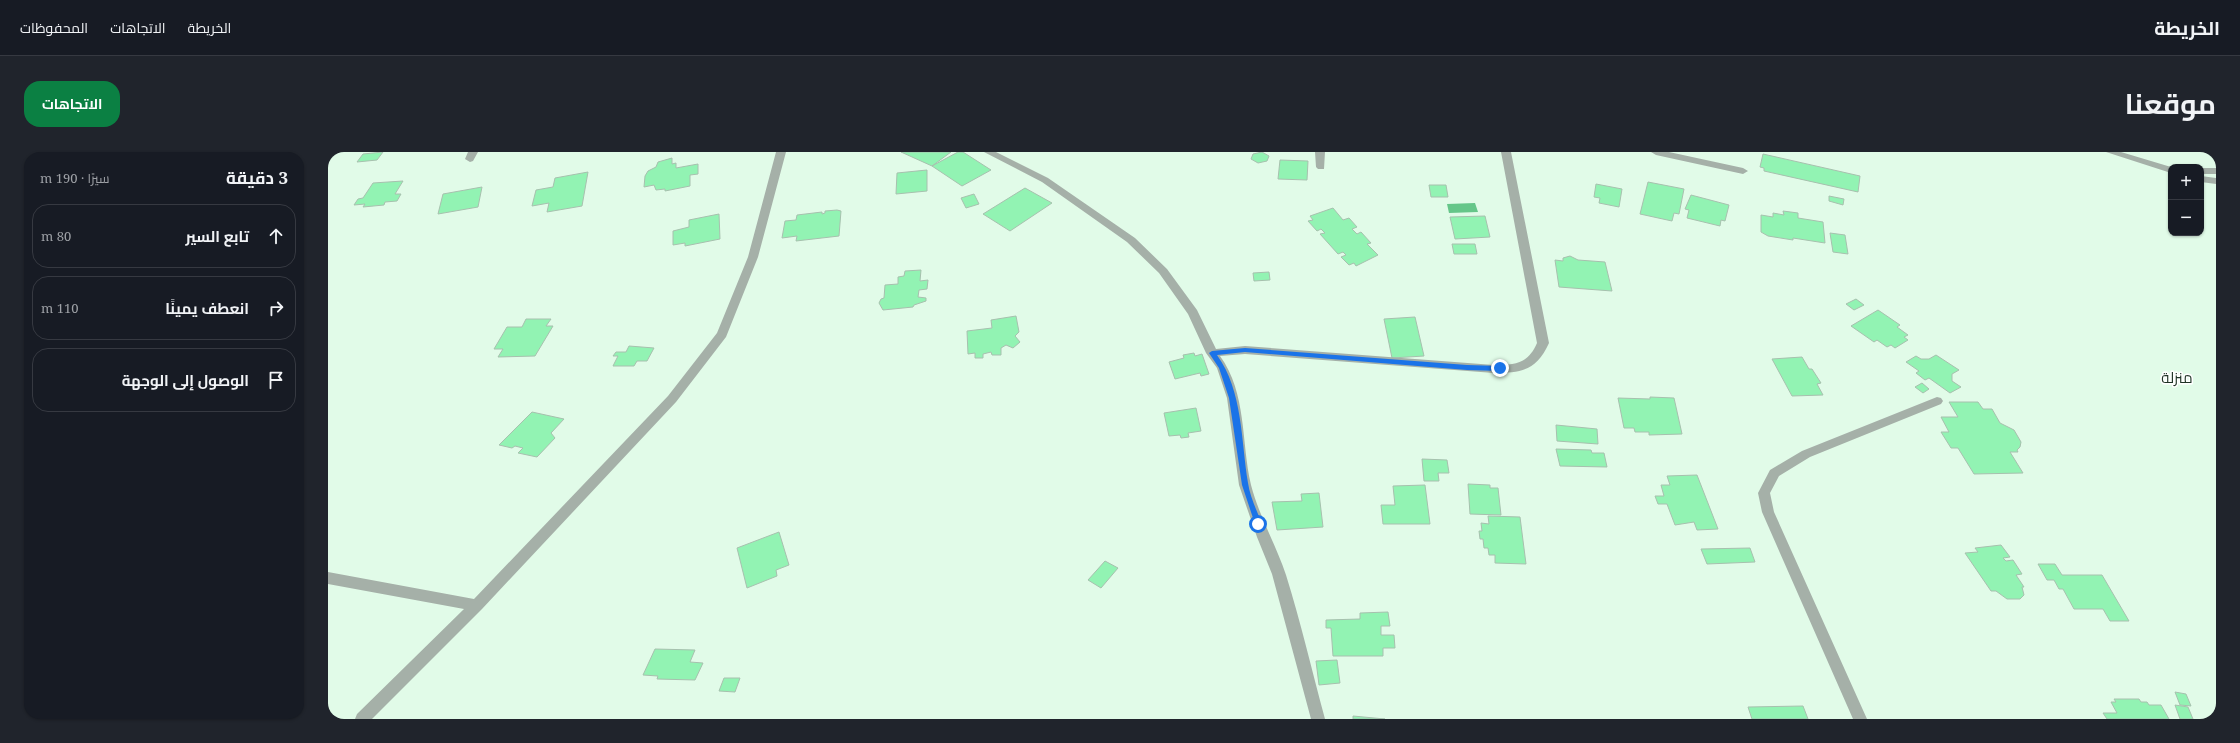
<!DOCTYPE html>
<html lang="ar">
<head>
<meta charset="utf-8">
<style>
	:root { --surface:#171b24; --page:#20242c; --text:#f1f3f6; --muted:#9ea1a6; --line:#363941; --accent:#0b8043 }
	body { margin:0; font-family:"Noto Serif",Cairo,serif; background:var(--page); color:var(--text); direction:rtl }
	.controls { position:absolute; right:12px; top:12px; display:grid; overflow:hidden; border-radius:8px; box-shadow:0 1px 3px #0004 }
	.controls button { width:36px; height:36px; display:grid; place-items:center; padding:0; border:0; border-bottom:1px solid var(--line); background:var(--surface); color:var(--text); font:20px sans-serif }
	.stop { position:absolute; width:12px; height:12px; margin:-9px; border:3px solid #1a73e8; border-radius:50%; background:#fff }
	.stop.end { background:#1a73e8; border-color:#fff; box-shadow:0 1px 4px #0008 }
	.list { margin:0; padding:0; list-style:none }
	h2 { display:flex; justify-content:space-between; align-items:center; height:52px; margin:0; padding:0 16px; font-size:17px }
	h2 small { font-size:13px; font-weight:400; color:var(--muted) }
	.list li { display:grid; grid-template-columns:26px 1fr auto; gap:12px; align-items:center; box-sizing:border-box; height:64px; margin:0 8px 8px; padding:0 8px; border:1px solid var(--line); border-radius:16px }
	.list b { display:block; font-size:15px; white-space:nowrap }
	.list em { font-size:13px; font-style:normal; color:var(--muted) }
	.icon { flex:none; width:22px; height:22px; fill:none; stroke:currentColor; stroke-width:2; stroke-linecap:round; stroke-linejoin:round }
	.map { position:relative; flex:none; width:1888px; height:567px; overflow:hidden; direction:ltr; border-radius:16px }
	header { display:flex; align-items:center; gap:24px; box-sizing:border-box; height:56px; padding:0 20px; background:var(--surface); border-bottom:1px solid var(--line) }
	header strong { font-size:19px }
	nav { display:flex; gap:22px; margin-inline-start:auto; font-size:14px }
	.intro { display:flex; align-items:center; justify-content:space-between; box-sizing:border-box; height:96px; padding:0 24px }
	h1 { margin:0; font-size:28px }
	.button { padding:10px 18px; border-radius:16px; background:var(--accent); color:#fff; font-size:14px; font-weight:700 }
	main { display:flex; gap:24px; padding:0 24px }
	aside { flex:1; background:var(--surface); border-radius:16px; box-shadow:0 1px 3px #0004 }
	.map>svg:first-child { display:block }
	.water { fill:#65c689 }
	.building { fill:#92f3b3; stroke:#a7c0ae }
	.lines { fill:none; stroke-linecap:round; stroke-linejoin:round }
	.minor { fill:#a5b0a8; fill-rule:evenodd }
	.secondary { fill:#7f8f83; fill-rule:evenodd }
	.route { fill:#1a73e8 }
	.labels { text-anchor:middle; dominant-baseline:central; stroke-width:3; stroke-linejoin:round; paint-order:stroke }
	.quarter-label { font-size:15px; fill:#1f3325; stroke:#fff }
</style>
</head>
<body>
<header>
<strong>الخريطة</strong>
<nav><a>الخريطة</a><a>الاتجاهات</a><a>المحفوظات</a></nav>
</header>
<div class="intro"><h1>موقعنا</h1><a class="button">الاتجاهات</a></div>
<main>
<div class="map">
<svg width="1888" height="567" viewBox="0 0 1888 567">
	<rect width="100%" height="100%" fill="#e1fbe8"/>
	<path class="water" d="M1147 51 1150 60 1121 61 1119 52Z"/>
	<path class="building" d="M55 0 49 8 29 10 35 2Z
		M573 0H623L604 14Z
		M630 0H635L663 18 634 34 604 14Z
		M934 0 941 4 939 9 930 11 923 7 925 2Z
		M1435 2 1532 24 1530 40 1436 19V16L1432 15Z
		M344 6V12L348 11V16L370 12V22L362 23V34L337 39V37L328 38 326 33 316 35 317 24 320 19 328 15 330 10Z
		M952 8 980 9 979 28 950 27Z
		M599 18V39L568 42 569 21Z
		M260 20 254 54 219 60 221 51 204 54 208 38 225 35 227 26Z
		M75 29 67 42H73L69 49 57 50 56 53 35 55 37 52 26 53 30 47 35 46 45 31Z
		M1320 30 1356 37 1351 62 1346 61 1344 69 1312 62Z
		M1268 32 1294 37 1291 55 1271 51 1272 46 1266 45Z
		M1101 33H1118L1120 45H1103Z
		M154 35 150 55 110 62 115 42Z
		M697 36 724 51 682 79 655 62Z
		M646 42 651 52 638 56 633 46Z
		M1363 43 1401 53 1397 69 1393 68 1392 74 1359 66 1361 58 1357 57Z
		M1501 44 1516 47 1515 53 1501 49Z
		M1005 56 1015 68 1021 66 1029 75 1024 77 1029 82 1033 80 1043 91 1039 92 1050 103 1028 114 1026 111 1021 113 1013 105 1018 103 1015 100 1010 102 992 82 997 81 993 77 989 79 980 69 985 68 982 64Z
		M509 58 513 59 511 84 468 89 469 84 454 86 457 69 468 68 469 63 494 60V62L497 61V59Z
		M1455 59 1470 61V66L1495 70 1497 91 1465 86V88L1440 84 1433 80V63L1445 65V61L1456 63Z
		M391 62 392 87 357 94V91L345 93V79L361 75V68Z
		M1157 64 1162 85 1127 87 1122 65Z
		M1502 81 1517 83 1520 102 1505 100Z
		M1124 92H1147L1149 102H1126Z
		M1242 104 1250 108 1277 110 1284 139 1231 135 1227 108 1235 109V106Z
		M593 118 592 129 600 128 599 137 591 138 590 145 598 146V149L586 153 585 155 555 158 551 151 553 147 556 146 557 133 570 132V125L576 124 577 119Z
		M941 120 942 128 926 129 925 121Z
		M1528 147 1536 153 1526 158 1518 152Z
		M1550 158 1572 173 1569 175 1580 183 1576 185 1580 188 1567 196 1563 193 1559 195 1549 188 1546 190 1523 174Z
		M688 164 691 180 687 184 692 190 685 196 678 193 673 196V203H664L663 200 655 202V206H647V201L640 202 639 179 664 176 663 168Z
		M1087 165 1096 204 1064 206 1056 167Z
		M198 167H223L218 174H225L207 204 170 205 175 197H166L179 175H194Z
		M301 194 326 196 319 209H309L306 214H285L290 204H285L288 200H298Z
		M866 201 867 204 874 202 881 222 873 224 872 221 847 227 841 210 856 206 855 203Z
		M1608 203 1631 218 1624 222V229L1633 235 1622 241 1601 226 1597 228 1588 221 1591 219 1578 210 1588 204 1593 207H1601Z
		M1474 205 1481 217H1484L1493 231 1489 232 1495 243 1464 244 1444 207Z
		M1594 231 1601 237 1595 241 1587 235Z
		M1322 245 1346 246 1354 282 1321 283V280H1307L1306 276H1296L1290 246 1322 247Z
		M1621 250H1650L1655 257H1664L1672 271 1686 278 1693 290 1692 295 1689 298 1690 300H1682L1695 321 1646 322 1630 296H1623L1613 280H1621L1613 265H1630Z
		M868 256 873 279 860 281 861 285 853 286 852 283 841 284 836 261Z
		M204 260 236 267 223 281 227 286 209 305 190 301 195 296 187 294 184 296 171 293Z
		M1228 273 1269 277 1270 292 1229 289Z
		M1228 297 1263 298 1264 301H1276L1279 315 1232 314Z
		M1094 307 1119 308 1121 321H1110L1111 329H1096Z
		M1369 323 1390 377 1369 378 1366 370 1347 373 1339 352H1330L1327 344H1336L1333 333H1342L1339 324Z
		M1140 332 1162 333V336H1170L1173 363 1142 362Z
		M1097 333 1102 372H1055L1053 353H1067L1065 334Z
		M991 341 995 375 949 378 944 350 974 349 973 342Z
		M1160 364 1192 365 1198 412 1167 411V403H1161L1160 396H1156L1155 387H1152L1151 379H1154L1153 371 1161 372Z
		M451 380 461 413 448 418 449 424 419 436 409 396Z
		M1673 393 1682 405 1675 406 1678 409 1685 408 1694 422 1688 423 1696 435H1694L1696 443 1692 447H1679L1668 439H1663L1637 401 1650 400 1647 396Z
		M1422 396 1427 410 1379 412 1373 397Z
		M777 409 790 416 773 436 760 428Z
		M1710 412H1727L1734 423H1774L1801 469H1782L1775 457H1746L1735 437H1731L1726 428H1719Z
		M1060 460 1062 474H1053V483H1066L1067 496H1055V504H1005L1003 476H998V468L1032 467V461Z
		M327 497 367 498 362 510 375 511 367 528 329 527 330 524 315 523Z
		M1009 508 1012 531 991 533 988 509Z
		M396 526H412L407 540 391 539Z
		M1847 540 1858 542 1863 554 1852 553Z
		M1786 547H1811L1813 550H1819L1821 553H1833L1841 567H1779L1775 561H1789L1783 550H1788Z
		M1847 553 1860 555 1865 567H1852Z
		M1475 554 1480 567H1424L1420 555Z
		M1025 564 1057 567H1025Z"/>
	<g class="lines">
		<path class="minor" d="M140 0H150L145 9 142 10 137 7Z
			M448 0H458L430 105 398 185 348 250 154 457 44 567H27L29 562 136 457 0 432V420L146 447 340 244 389 181 420 105Z
			M656 0H668L720 26 807 86 839 117 869 158 888 197 917 194 1166 213C1187 213 1200 212 1209 191L1173 0H1183L1221 191C1209 218 1194 221 1166 221L917 202 892 204C919 241 913 290 923 333 931 364 948 393 958 423 973 471 984 519 997 567H983L944 422 929 385 911 333 899 246 889 216 878 201 860 162 831 121 799 90 714 30Z
			M987 0H997L996 17H990L988 15Z
			M1323 0H1341L1415 16 1420 19 1415 22 1328 3Z
			M1778 0H1793L1843 15V21Z
			M1873 16H1888V22H1873Z
			M1873 24 1888 26V32L1873 30Z
			M1609 245 1613 246 1615 249 1613 252 1482 305 1451 324 1442 341 1446 360 1539 567H1525L1434 360 1430 341 1442 318 1474 299Z"/>
		<path class="secondary" d="M1877 0H1888V6Z"/>
	</g>
	<path class="route" d="M917 196 1139 213 1172 214 1175 216 1172 219 1139 218 917 200 889 203C915 239 913 289 920 331 922 345 929 359 934 372L930 375 927 372 914 333 901 246 891 216 881 201 884 199Z"/>
	<g class="labels">
		<g class="quarter-label">
			<text x="1849" y="225">منزلة</text>
		</g>
	</g>
</svg>
<div class="controls">
<button>+</button>
<button>−</button>
</div>
<div class="stop" style="left:930px;top:372px"></div>
<div class="stop end" style="left:1172px;top:216px"></div>
</div>
<aside>
<h2>3 دقيقة<small>سيرًا · 190 m</small></h2>
<ul class="list">
<li><svg class="icon" aria-label="ahead" viewBox="0 0 24 24"><path d="M12 20V5M6 11l6-6 6 6"/></svg><div><b>تابع السير</b></div><em>80 m</em></li>
<li><svg class="icon" aria-label="right" viewBox="0 0 24 24"><path d="M7 20v-9h11M14 6l5 5-5 5"/></svg><div><b>انعطف يمينًا</b></div><em>110 m</em></li>
<li><svg class="icon" aria-label="arrive" viewBox="0 0 24 24"><path d="M6 21V4h12l-3 4 3 4H6"/></svg><div><b>الوصول إلى الوجهة</b></div></li>
</ul>
</aside>
</main>
</body>
</html>
